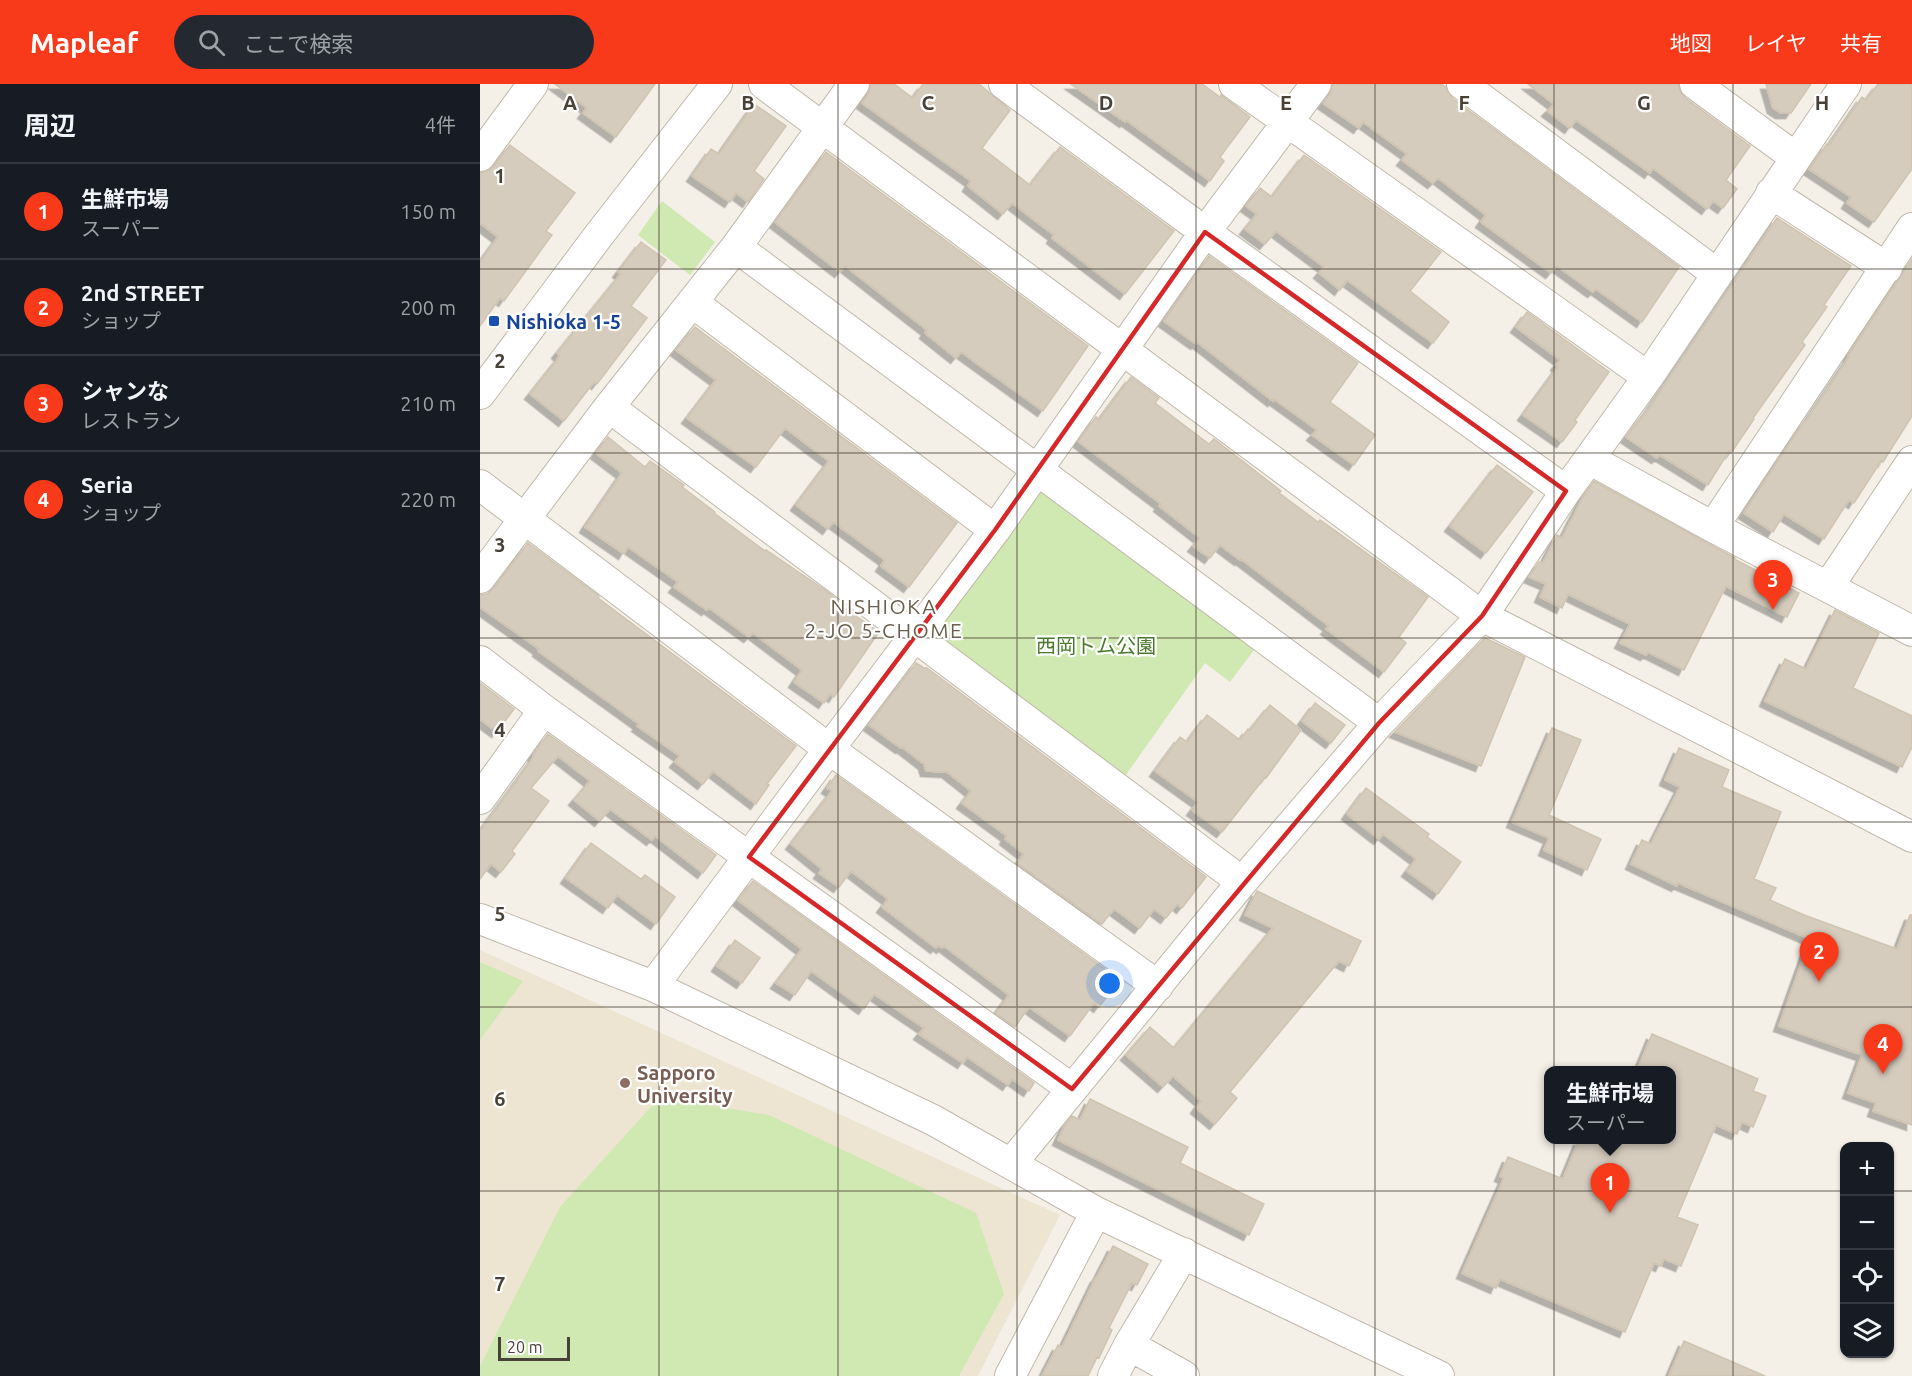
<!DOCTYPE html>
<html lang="ja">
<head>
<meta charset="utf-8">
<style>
	:root { --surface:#171b24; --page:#242831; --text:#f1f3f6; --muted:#9ea1a6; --line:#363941; --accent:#f83a1b }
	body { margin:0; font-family:Ubuntu,"Noto Sans JP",sans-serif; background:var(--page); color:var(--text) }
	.controls { position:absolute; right:18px; bottom:18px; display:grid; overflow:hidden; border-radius:12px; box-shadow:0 2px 4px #0004 }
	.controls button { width:54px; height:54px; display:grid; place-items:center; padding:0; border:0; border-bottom:2px solid var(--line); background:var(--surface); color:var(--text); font:30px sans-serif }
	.scale { position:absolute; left:18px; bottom:15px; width:72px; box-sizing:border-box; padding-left:6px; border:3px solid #484137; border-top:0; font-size:16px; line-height:21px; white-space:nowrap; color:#484137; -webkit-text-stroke:4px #fff; paint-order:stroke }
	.you { position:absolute; left:630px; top:900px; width:21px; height:21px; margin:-15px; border:4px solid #fff; border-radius:50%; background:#1a73e8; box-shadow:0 0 0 9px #1a73e833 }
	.badge { display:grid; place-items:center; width:39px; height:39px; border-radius:50%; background:var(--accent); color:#fff; font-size:20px; font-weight:700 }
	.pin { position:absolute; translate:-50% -50px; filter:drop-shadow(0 2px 3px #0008) }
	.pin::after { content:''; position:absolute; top:32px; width:21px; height:18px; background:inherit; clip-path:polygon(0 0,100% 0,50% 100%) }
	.popup { position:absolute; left:1064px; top:982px; width:132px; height:78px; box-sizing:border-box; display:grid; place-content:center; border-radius:12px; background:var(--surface); filter:drop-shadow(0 2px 4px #0005); font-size:20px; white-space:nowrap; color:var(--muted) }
	.popup b { font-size:22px; color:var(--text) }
	.popup::after { content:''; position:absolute; left:50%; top:100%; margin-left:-12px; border:12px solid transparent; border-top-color:var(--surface) }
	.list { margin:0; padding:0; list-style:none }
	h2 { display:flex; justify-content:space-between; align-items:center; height:78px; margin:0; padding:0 24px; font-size:26px }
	h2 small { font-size:20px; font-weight:400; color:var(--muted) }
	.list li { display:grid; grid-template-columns:39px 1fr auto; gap:18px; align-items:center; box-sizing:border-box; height:96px; padding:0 24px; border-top:2px solid var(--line) }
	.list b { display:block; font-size:22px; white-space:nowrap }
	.list p { margin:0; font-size:20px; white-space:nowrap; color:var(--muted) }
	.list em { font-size:20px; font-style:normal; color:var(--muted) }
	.icon { flex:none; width:33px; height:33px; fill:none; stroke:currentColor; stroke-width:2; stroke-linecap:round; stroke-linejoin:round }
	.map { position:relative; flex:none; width:1432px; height:1292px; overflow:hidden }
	header { display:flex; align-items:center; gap:36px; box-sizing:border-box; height:84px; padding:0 30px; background:var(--accent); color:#fff }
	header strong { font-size:28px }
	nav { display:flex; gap:33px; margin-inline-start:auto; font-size:21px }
	.search { width:420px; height:54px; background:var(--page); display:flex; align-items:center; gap:15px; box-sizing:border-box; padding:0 21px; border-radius:33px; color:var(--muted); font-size:22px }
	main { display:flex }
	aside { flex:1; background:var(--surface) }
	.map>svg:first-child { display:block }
	.education { fill:#ede5d2 }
	.green { fill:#d0e8b1 }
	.building { fill:#d6ccbe; stroke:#d0c4b1; stroke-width:1.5; filter:url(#shadow) }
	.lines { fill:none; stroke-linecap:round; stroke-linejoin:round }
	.minor-casing { stroke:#c0b8ab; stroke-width:32 }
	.minor { stroke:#fff; stroke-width:30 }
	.marked { fill:none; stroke:#d62828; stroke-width:4.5; stroke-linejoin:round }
	.grid { fill:none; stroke:#484137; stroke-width:1.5; stroke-opacity:0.55 }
	.transit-dot { fill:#1a4fb4; stroke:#fff; stroke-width:2 }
	.education-dot { fill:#8d6e63; stroke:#fff; stroke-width:2 }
	.labels { text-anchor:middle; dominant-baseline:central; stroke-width:4.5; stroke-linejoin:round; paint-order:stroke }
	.transit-label { font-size:20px; font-weight:bold; fill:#164399; stroke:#fff; text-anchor:start }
	.park-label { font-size:20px; fill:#49792a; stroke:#fff }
	.education-label { font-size:20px; font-weight:bold; fill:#785e54; stroke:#fff; text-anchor:start }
	.neighbourhood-label { font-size:21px; letter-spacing:1.5px; fill:#6a5f4e; stroke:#fff }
	.grid-label { font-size:20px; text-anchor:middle; font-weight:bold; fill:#484137; stroke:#fff; stroke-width:4.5; stroke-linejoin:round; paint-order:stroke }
</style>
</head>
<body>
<header>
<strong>Mapleaf</strong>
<div class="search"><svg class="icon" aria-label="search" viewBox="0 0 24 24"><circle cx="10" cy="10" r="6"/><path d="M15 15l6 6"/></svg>ここで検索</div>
<nav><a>地図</a><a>レイヤ</a><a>共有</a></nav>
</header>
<main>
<aside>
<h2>周辺<small>4件</small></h2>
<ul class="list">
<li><span class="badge">1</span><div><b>生鮮市場</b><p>スーパー</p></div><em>150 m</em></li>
<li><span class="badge">2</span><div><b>2nd STREET</b><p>ショップ</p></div><em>200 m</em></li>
<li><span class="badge">3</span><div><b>シャンな</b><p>レストラン</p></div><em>210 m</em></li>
<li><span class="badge">4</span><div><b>Seria</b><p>ショップ</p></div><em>220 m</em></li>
</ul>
</aside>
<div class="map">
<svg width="1432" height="1292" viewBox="0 0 1432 1292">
	<defs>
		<filter id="shadow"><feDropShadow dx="-5.5" dy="5.5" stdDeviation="0" flood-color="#0004"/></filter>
	</defs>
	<rect width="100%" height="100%" fill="#f4f0e8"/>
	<path class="education" d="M0 866 580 1131 498 1292H0Z"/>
	<path class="green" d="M182 117 235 158 210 191 158 151Z
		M559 400 777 562 750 598 725 579 641 698 447 552Z
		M0 878 43 897 0 956Z
		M180 1013 289 1031 496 1129 524 1210 479 1292H0V1282L80 1123Z"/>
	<path class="building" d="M75 0H175L136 53 103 29 107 24Z
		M391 0H414L433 14 443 0H499L530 26 502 64 550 101 580 63 694 147 645 210 572 154 574 151 532 119 523 130 488 102 491 97 382 19 388 10Z
		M591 0H722L740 13 741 11 770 33 740 73 744 77 730 97 646 36 645 38Z
		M853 0H961L966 3 972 14 1199 183 1162 238 1116 205 1113 208 1077 182 1071 189 1001 138 1006 131 958 94 953 99 922 76 927 70 883 38 879 44 843 19 850 10Z
		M1048 0H1198L1200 7 1205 14 1270 62 1246 96 1257 105 1243 124 1233 117 1227 125 1173 84 1170 89 1096 36 1090 44 1067 27 1074 20Z
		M1286 0H1331L1311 29H1301L1293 24Z
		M1398 0H1432V85L1394 138 1367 119 1371 113 1329 85 1347 60 1349 61 1382 13 1386 16Z
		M274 20 306 42 274 87 284 95 268 118 256 109 250 118 212 92 231 65 239 70Z
		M30 61 95 109 66 147 72 151 24 217 20 214 0 242V178L18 153 0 139V89L7 87 13 83Z
		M346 68 608 262 563 327 481 268 476 274 445 249 447 246 365 182 360 188 295 138Z
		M824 71 961 168 930 207 969 238 953 259 867 196 860 206 839 189 844 183 796 147 785 160 765 145 777 130 766 122 780 104 792 113Z
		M1297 134 1371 182 1344 221 1347 223 1322 258 1325 261 1273 334 1274 335 1251 369 1249 367 1228 401 1180 371 1177 374 1146 353 1169 324Z
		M161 158 186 176 151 222 167 234 117 300 114 298 84 337 50 310 80 272 77 269 141 190 138 188Z
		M729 172 878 279 850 318 895 351 874 381 832 351 837 346 794 315 793 317 717 258 716 260 684 237Z
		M1432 175V332L1403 378 1401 377 1374 419 1369 416 1344 455 1304 430 1293 448 1264 429 1325 336 1326 337 1369 273 1368 272Z
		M1047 228 1129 288 1095 336 1097 338 1082 358 1043 331 1078 283 1076 281 1080 276 1036 243Z
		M215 243 477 439 429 503 401 482 405 476 353 438 348 445 316 421 349 377 305 344 276 383 207 334 236 296 196 266Z
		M651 293 679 314 675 319 729 360 734 355 801 407 799 409 838 438 840 436 948 513 919 553 926 559 904 588 846 545 849 542 761 475 760 476 740 461 730 474 713 462 720 454 679 422 681 420 598 357 616 333 619 336Z
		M128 353 165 383 170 377 204 401 202 403 235 428 234 429 285 467 286 466 345 506 355 514 354 517 399 548 354 613 350 610 344 619 314 598 322 586 273 549 269 553 229 524 227 526 194 503 198 498 148 463 144 470 105 443 142 389 116 369Z
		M1017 381 1053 408 1006 469 970 442Z
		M1114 397 1255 474 1254 475 1319 509 1307 533 1246 502 1204 586 1168 568 1166 571 1140 559 1150 540 1088 510 1082 524 1060 513 1066 500 1049 493 1059 478 1063 479 1077 451 1082 454 1103 413Z
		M48 459 119 512 118 514 316 662 287 700 289 701 276 720 233 687 223 700 195 678 200 672 157 642 159 640 58 567 59 565 0 523V511L7 510 14 504Z
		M1355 526 1399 549 1373 604 1432 632V663L1422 683 1285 617 1305 575 1326 585Z
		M1005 554 1045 573 1001 682 915 648Z
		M436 579 444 584H447L726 793 702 824 697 820 686 834 674 825 660 844 634 825 622 840 537 779 544 770 525 755 527 752 482 719 491 707 467 688 446 687 444 680 422 663 421 664 389 641Z
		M0 599 34 625 17 648 0 635Z
		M835 619 865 641 851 659 822 637Z
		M790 621 821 646 786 694 785 693 742 748 712 726 718 718 675 687 700 653 707 658 727 631 760 656 768 645 770 646Z
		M1072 644 1101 656 1069 731 1121 755 1107 786 1064 766 1069 754 1032 738Z
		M68 650 236 771 223 789 175 752 172 756 130 725 120 737 94 716 110 697 78 672 51 704 69 717 32 767 35 770 21 788 11 780 0 795V747L54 673 53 671Z
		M1199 664 1249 686 1242 703 1301 728 1274 795 1296 804 1290 816 1324 831 1417 865 1430 831H1432V1041L1393 1027 1396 1019 1368 1009 1382 971 1299 942 1330 855 1198 799 1197 802 1151 780 1162 756 1171 760 1200 703 1185 696Z
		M356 691 640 896 619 923 614 919 590 952 549 923 535 943 516 929 529 911 464 862 462 864 458 861 456 864 402 823 408 815 371 787 359 803 339 789 342 785 311 760 352 707 347 704Z
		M886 704 949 750 947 753 981 778 958 810 927 787 936 775 903 750 899 755 867 730Z
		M111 759 161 795 165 791 195 813 176 840 137 811 128 824 86 794Z
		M273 797 554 999 549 1007 532 995 528 1001 487 973 483 979 439 950 444 944 394 910 384 925 331 887 315 911 296 899 322 865 258 816Z
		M777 807 881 857 869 882 859 877 750 1008 757 1014 735 1040 716 1024 721 1017 693 992 683 1003 646 971 670 943 694 964 793 844 765 831Z
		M255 856 280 874 262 899 237 882Z
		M1172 950 1278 995 1273 1007 1286 1012 1273 1043 1262 1038 1257 1050 1236 1041 1197 1133 1218 1141 1201 1182 1184 1175 1181 1182 1174 1179 1145 1248 1020 1195 1016 1204 982 1189 1024 1094 1020 1092 1028 1073 1083 1095 1099 1056H1191V987H1157Z
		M610 1015 708 1063 700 1079 784 1120 769 1151 578 1056 585 1041 592 1032 600 1036Z
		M633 1162 668 1180 657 1201 652 1199 629 1244 632 1246 619 1274 617 1273 608 1292H562L578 1261 582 1263 616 1193H617Z
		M1204 1257 1285 1292H1189Z"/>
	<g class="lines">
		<defs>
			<path id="minor" d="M284 0 1002 532 1432 753
				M524 0 725 148 1086 407
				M754 0 1168 293
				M982 0 1237 190
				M1215 0 1316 74
				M0 72 53 0
				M1291 109 1407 184
				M256 163 899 639
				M212 218 515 446
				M0 310 119 151 237 0
				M129 323 762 798
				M1109 375 1233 443 1432 547
				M0 401 349 665 678 902
				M1233 443 1432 144
				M0 494 129 323 256 163 374 0
				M1348 503 1432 377
				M0 577 64 626 592 1005
				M0 715 64 626
				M0 835 173 902 453 1036 616 1128 959 1292
				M173 902 349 665 515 446 725 148 836 0
				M531 1080 762 798 899 639 1002 532 1086 407 1168 293 1366 0
				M649 1261 704 1292
				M530 1292 616 1128
				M633 1292 649 1261 704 1169"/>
		</defs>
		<use href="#minor" class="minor-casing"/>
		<use href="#minor" class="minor"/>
	</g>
	<path class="marked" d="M725 148 1086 407 1002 532 899 639 592 1005 269 773 515 446Z"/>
	<path class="grid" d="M179 0V1292M358 0V1292M537 0V1292M716 0V1292M895 0V1292M1074 0V1292M1253 0V1292M0 185H1432M0 369H1432M0 554H1432M0 738H1432M0 923H1432M0 1107H1364M1410 1107H1432"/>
	<rect class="transit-dot" x="8" y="231" width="12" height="12" rx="3"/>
	<circle class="education-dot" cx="145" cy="999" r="6"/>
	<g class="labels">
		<g class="transit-label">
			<text x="26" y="237">Nishioka 1-5</text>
		</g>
		<g class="park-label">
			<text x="616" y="561">西岡トム公園</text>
		</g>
		<g class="education-label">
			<text x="157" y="988">Sapporo<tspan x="157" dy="23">University</tspan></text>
		</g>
		<g class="neighbourhood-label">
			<text x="404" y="522">NISHIOKA<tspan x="404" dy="24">2-JO 5-CHOME</tspan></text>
		</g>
	</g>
	<g class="grid-label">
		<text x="90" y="26">A</text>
		<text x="268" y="26">B</text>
		<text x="448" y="26">C</text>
		<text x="626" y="26">D</text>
		<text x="806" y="26">E</text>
		<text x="984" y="26">F</text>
		<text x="1164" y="26">G</text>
		<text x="1342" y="26">H</text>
		<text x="20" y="99">1</text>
		<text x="20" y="284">2</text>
		<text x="20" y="468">3</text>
		<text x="20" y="653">4</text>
		<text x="20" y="837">5</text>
		<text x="20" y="1022">6</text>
		<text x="20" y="1207">7</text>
	</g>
</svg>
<div class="controls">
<button>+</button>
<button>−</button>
<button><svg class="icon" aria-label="locate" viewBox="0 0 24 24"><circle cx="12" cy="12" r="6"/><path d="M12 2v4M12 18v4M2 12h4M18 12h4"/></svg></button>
<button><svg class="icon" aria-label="layers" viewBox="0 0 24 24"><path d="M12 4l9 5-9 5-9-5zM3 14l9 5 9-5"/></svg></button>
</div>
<div class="scale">20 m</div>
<div class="you"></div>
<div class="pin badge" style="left:1130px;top:1129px">1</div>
<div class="popup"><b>生鮮市場</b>スーパー</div>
<div class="pin badge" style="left:1339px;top:898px">2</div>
<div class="pin badge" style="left:1293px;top:526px">3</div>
<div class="pin badge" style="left:1403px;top:990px">4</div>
</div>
</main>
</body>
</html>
